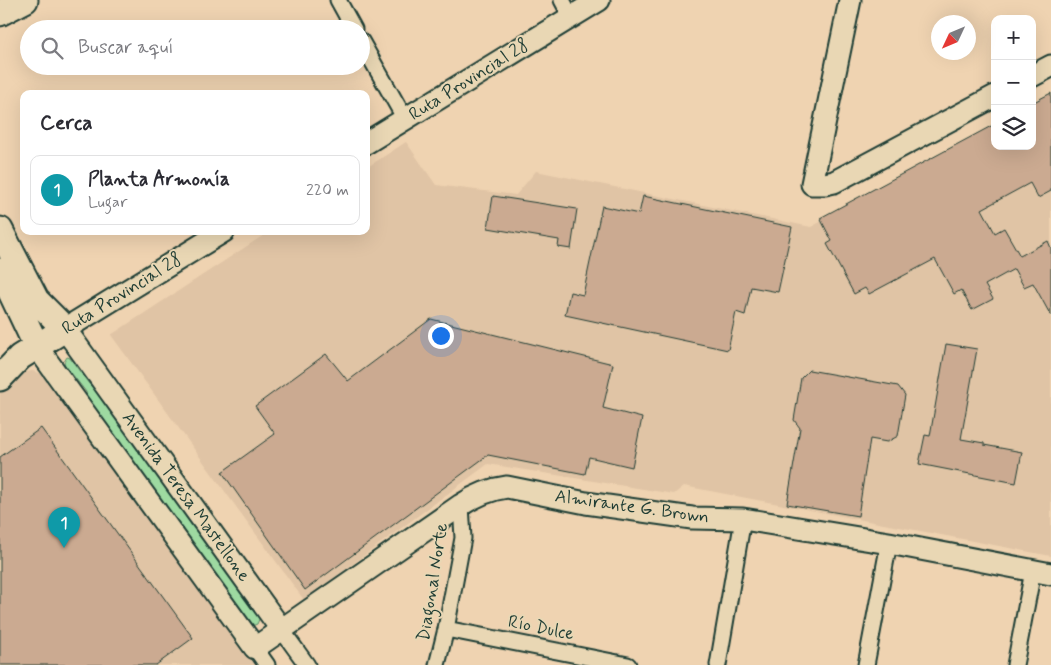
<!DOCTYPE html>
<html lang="es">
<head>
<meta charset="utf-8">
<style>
	:root { --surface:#fff; --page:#f2f2f3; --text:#2b2b33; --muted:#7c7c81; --line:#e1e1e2; --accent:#d1495b }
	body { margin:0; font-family:Mynerve,sans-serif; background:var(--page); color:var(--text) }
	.controls { position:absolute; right:15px; top:15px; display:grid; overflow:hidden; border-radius:10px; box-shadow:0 5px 20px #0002 }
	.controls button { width:45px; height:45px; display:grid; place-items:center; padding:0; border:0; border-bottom:1px solid var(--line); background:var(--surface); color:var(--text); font:25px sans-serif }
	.compass { position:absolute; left:931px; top:15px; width:45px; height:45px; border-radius:50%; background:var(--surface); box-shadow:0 5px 20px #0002; rotate:226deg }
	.you { position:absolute; left:440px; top:335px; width:18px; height:18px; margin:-12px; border:4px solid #fff; border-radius:50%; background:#1a73e8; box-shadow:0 0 0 8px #1a73e833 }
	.badge { display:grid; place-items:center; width:32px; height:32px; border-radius:50%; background:var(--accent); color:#fff; font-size:16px; font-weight:700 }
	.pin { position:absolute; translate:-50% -41px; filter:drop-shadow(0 1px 2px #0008) }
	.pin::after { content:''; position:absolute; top:26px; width:18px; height:15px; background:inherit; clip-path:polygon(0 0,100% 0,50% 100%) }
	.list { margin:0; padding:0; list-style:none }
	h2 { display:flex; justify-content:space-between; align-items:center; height:65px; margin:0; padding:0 20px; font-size:21px }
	h2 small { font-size:16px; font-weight:400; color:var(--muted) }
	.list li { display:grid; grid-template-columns:32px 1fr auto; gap:15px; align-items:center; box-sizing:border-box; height:70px; margin:0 10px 10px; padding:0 10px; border:1px solid var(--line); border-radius:10px }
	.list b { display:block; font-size:19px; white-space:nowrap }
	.list p { margin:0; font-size:16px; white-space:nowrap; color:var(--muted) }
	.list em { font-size:16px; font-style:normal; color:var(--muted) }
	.icon { flex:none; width:28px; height:28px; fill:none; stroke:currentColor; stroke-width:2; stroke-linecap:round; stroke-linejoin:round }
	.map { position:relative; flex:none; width:1051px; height:665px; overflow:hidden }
	.search { position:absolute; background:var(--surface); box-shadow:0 5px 20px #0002; left:20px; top:20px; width:350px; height:55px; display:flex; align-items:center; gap:12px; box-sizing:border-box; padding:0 18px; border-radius:28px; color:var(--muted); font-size:19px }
	.panel { position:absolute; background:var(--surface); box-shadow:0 5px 20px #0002; left:20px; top:90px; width:350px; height:145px; border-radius:10px }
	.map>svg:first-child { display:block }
	.built { fill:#e0c4a5 }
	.green { fill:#9edaa1; stroke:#5e8c6a }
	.building { fill:#cbaa91; stroke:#1f3d34 }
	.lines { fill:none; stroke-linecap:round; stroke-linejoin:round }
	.street-casing { stroke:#1f3d34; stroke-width:19 }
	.secondary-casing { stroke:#1f3d34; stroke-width:25 }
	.primary-casing { stroke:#1f3d34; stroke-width:29 }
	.street { stroke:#e9d7b4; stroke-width:15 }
	.secondary { stroke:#e9d7b4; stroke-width:21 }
	.primary { stroke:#e9d7b4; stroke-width:25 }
	.labels { text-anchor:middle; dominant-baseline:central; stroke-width:4; stroke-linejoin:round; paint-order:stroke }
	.street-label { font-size:18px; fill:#1f3d34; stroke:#e9d7b4 }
</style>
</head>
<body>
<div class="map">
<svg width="1051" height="665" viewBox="0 0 1051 665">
	<rect width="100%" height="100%" fill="#efd3b1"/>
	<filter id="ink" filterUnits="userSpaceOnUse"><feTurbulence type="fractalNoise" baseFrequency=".02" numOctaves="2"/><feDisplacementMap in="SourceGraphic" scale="10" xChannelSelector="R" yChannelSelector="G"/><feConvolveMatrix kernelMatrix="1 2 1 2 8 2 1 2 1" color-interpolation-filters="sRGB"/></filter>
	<g filter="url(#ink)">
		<path class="built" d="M1051 97V556L684 486 674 494 488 464 304 600 111 335 270 231H366V168L406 142 436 185 516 195 536 171 811 227 995 127V146H1032Z
			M32 371 43 374 53 381 260 665H0V384L21 373Z"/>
		<path class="green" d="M67 357 70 358 89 384 102 394 261 615 257 624 252 626 247 625 87 400 86 392 65 365 64 362Z"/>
		<path class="building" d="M1051 93V191L1038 198 1030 183 982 209 995 233 1004 228 1020 256 1048 241 1051 248V316L1033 283 1024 287 1014 269 985 285 993 299 972 310 961 290 954 294 935 259 869 294 865 288 854 294 827 244 832 241 820 218 995 124V146H1032V103Z
			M493 196 577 209 571 249 558 247 559 240 488 228Z
			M643 196 792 227 778 292 751 287 745 315 736 312 728 350 565 315 570 292 583 295 602 206 639 214Z
			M431 319 613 364 603 408 642 418 632 467 589 457 585 474 488 455 305 590 222 472 275 434 255 406 326 354 348 381Z
			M946 344 977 349 961 439 984 443V445L1022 452 1016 483 919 464 925 435 930 436Z
			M809 370 898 386 905 395 898 436 887 442 870 439 858 516 787 504 800 428 794 420 801 378Z
			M41 428 193 638 156 665H0V457Z"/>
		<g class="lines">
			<defs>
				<path id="street" d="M338 0 354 29
					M562 0 571 17
					M361 41 405 119
					M281 629 307 665
					M446 629 628 665
					M255 648 267 665
					M437 665 446 629 463 538 461 505
					M718 665 743 519
					M866 665 889 543
					M1015 665 1033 571"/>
				<path id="secondary" d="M850 0 812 184H825L834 182 995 96
					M1032 76 1051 66
					M366 143 599 0
					M224 231 65 329 281 629
					M37 347 255 648 461 505C475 496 490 489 507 487L586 503 692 518 743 519 889 543 1051 574"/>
				<path id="primary" d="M0 13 25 0
					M0 230 36 300 65 329 20 357 0 378
					M1 271 37 347"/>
			</defs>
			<use href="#street" class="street-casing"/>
			<use href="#secondary" class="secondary-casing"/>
			<use href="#primary" class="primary-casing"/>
			<use href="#street" class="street"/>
			<use href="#secondary" class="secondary"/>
			<use href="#primary" class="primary"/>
		</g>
	</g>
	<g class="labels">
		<g class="street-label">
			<text transform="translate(469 80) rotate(-32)">Ruta Provincial 28</text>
			<text transform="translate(122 294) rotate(-32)">Ruta Provincial 28</text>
			<text transform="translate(186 497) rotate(54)">Avenida Teresa Mastellone</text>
			<text transform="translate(632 507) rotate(8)">Almirante G. Brown</text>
			<text transform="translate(433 582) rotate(-81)">Diagonal Norte</text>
			<text transform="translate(541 628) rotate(11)">Río Dulce</text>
		</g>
	</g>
</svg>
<div class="controls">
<button>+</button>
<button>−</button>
<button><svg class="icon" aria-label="layers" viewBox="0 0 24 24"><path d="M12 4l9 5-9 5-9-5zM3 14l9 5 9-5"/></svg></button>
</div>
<svg class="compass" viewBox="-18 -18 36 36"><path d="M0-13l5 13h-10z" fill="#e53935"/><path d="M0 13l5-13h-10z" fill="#7c7c81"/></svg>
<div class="you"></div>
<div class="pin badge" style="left:64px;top:548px;background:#0f9aa8">1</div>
<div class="search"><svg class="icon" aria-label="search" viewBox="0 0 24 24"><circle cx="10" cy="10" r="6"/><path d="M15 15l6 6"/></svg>Buscar aquí</div>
<section class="panel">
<h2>Cerca<small></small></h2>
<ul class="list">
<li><span class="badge" style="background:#0f9aa8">1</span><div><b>Planta Armonía</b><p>Lugar</p></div><em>220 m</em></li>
</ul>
</section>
</div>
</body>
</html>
